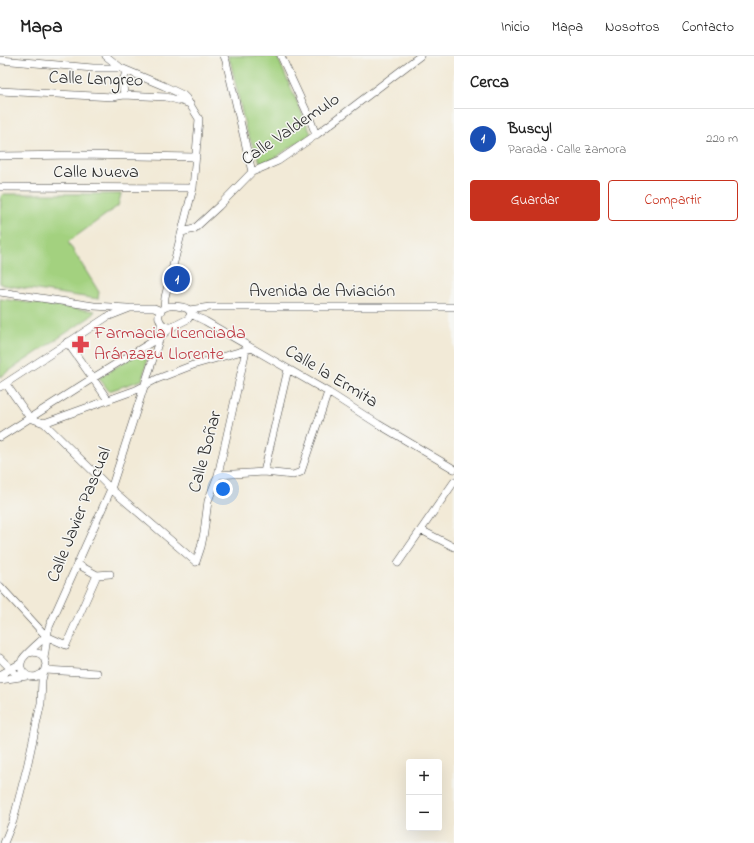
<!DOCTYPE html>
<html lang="es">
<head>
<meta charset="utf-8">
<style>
	:root { --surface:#fff; --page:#f6f6f6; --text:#222; --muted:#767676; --line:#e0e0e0; --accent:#c8321e }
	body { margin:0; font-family:"Indie Flower",sans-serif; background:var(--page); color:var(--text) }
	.controls { position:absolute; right:12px; bottom:12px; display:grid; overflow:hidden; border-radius:4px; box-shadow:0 4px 16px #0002 }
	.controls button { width:36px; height:36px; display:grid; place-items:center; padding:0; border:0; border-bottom:1px solid var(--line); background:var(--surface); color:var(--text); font:20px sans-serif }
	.you { position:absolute; left:223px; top:433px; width:14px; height:14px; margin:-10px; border:3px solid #fff; border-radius:50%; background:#1a73e8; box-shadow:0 0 0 6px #1a73e833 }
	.badge { display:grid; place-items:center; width:26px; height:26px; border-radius:50%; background:var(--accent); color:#fff; font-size:13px; font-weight:700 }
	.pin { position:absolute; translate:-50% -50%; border:2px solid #fff; box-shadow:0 1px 4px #0006 }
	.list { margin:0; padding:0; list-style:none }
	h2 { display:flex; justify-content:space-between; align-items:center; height:52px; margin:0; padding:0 16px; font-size:17px }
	h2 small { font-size:13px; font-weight:400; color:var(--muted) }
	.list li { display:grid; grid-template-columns:26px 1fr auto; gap:12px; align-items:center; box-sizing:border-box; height:60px; padding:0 16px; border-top:1px solid var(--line) }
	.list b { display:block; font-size:15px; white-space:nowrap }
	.list p { margin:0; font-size:13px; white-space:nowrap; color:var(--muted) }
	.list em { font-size:13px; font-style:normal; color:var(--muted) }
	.actions { display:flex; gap:8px; padding:12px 16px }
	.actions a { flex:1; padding:9px 0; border:1px solid var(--accent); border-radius:4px; text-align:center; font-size:14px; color:var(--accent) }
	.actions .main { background:var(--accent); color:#fff }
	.map { position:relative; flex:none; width:454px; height:787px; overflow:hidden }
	header { display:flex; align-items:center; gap:24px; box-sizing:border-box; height:56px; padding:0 20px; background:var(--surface); border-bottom:1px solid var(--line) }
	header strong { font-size:19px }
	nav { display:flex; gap:22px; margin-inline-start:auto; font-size:14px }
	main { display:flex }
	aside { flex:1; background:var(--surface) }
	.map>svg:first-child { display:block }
	.green { fill:#a3d17f; stroke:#677e55 }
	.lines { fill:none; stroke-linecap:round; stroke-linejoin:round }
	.minor-casing { stroke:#494845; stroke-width:8 }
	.minor { stroke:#fff; stroke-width:7 }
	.labels { text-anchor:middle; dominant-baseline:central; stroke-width:3; stroke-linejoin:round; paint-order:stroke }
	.street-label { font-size:18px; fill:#2b2b2b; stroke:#f6f6f2 }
	.health-label { font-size:18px; fill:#be3a42; stroke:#f6f6f2; text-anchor:start }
</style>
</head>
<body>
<header>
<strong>Mapa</strong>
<nav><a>Inicio</a><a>Mapa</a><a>Nosotros</a><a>Contacto</a></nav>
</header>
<main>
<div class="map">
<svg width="454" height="787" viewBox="0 0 454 787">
	<rect width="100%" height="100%" fill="#f6f6f2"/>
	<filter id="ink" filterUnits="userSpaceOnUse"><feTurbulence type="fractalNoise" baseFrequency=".025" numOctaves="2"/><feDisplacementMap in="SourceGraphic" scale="8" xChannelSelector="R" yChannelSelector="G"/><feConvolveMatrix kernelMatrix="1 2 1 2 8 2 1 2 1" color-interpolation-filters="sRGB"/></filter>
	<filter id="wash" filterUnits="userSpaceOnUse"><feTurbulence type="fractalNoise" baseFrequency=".012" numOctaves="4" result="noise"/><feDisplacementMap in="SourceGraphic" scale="16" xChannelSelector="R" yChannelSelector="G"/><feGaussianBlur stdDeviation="0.9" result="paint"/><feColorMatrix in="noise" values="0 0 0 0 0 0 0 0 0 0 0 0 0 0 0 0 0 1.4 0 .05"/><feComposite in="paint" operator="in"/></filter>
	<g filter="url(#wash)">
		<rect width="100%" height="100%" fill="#f2ead7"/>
		<path class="green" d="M228 0H277L311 78 262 110 246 74 231 8Z
			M3 138H121L118 150 68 186 99 236 98 243 3 229 0 227 1 140Z
			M0 243 95 255 90 261 0 321Z
			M137 298C143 298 146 300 147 305L142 324 109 335 99 322Z"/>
	</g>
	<g filter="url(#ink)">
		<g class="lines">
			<defs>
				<path id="minor" d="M106 0 121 12 164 30 183 39 186 42 199 63 193 132 165 241 164 252
					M224 0 226 5 252 116
					M281 0 310 63 316 79
					M0 4 93 12H121
					M0 35 113 41 124 39 166 41 181 45 190 48
					M124 39C123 30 122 23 127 15
					M0 100 79 99 196 101
					M0 131 193 132
					M182 176 194 173 219 150 252 116 278 105 316 79 420 0
					M0 236 94 250 127 252
					M189 254 210 251H454
					M191 258 205 265 328 336 378 368 454 413
					M67 286 108 344
					M6 328 30 362 44 367 111 433 196 506 201 491 204 476 208 445 218 419 246 294
					M0 331 107 261 130 252H154L161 255
					M44 367 136 334 157 323 193 309 249 293
					M0 381 93 322 160 281 172 271 188 263 191 258C189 253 187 252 182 251 177 250 170 249 166 251 153 256 159 272 172 271
					M264 416 288 313
					M218 419 264 416 293 419 301 416 328 336
					M421 474 454 491
					M398 507 454 426
					M77 508 97 519 110 518
					M0 530 46 580 66 589 97 519
					M0 602 19 621
					M44 602C46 592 46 582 49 571L111 433 154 300 160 281 161 268
					M45 614C35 628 16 618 22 604 24 599 41 585 46 580
					M45 614 97 617
					M0 619 21 607
					M0 624 27 620
					M4 787 13 765 27 711 41 647 42 624 46 608 44 602 42 599 38 597 33 596 29 597"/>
			</defs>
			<use href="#minor" class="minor-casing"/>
			<use href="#minor" class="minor"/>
		</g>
	</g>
	<defs>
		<symbol id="pharmacy-bare" viewBox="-9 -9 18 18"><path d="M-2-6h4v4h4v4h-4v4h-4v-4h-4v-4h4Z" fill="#e0444e" stroke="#f6f6f2" stroke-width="2.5" paint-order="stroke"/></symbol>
	</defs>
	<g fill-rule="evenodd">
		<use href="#pharmacy-bare" x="68" y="276" width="25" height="25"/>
	</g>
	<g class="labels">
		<g class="street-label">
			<text transform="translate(96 24) rotate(2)">Calle Langreo</text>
			<text transform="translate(291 74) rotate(-34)">Calle Valdemulo</text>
			<text x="96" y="117">Calle Nueva</text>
			<text x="322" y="236">Avenida de Aviación</text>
			<text transform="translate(331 321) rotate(31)">Calle la Ermita</text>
			<text transform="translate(206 396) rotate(-75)">Calle Boñar</text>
			<text transform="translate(80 459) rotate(-68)">Calle Javier Pascual</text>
		</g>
		<g class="health-label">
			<text x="94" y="278">Farmacia Licenciada<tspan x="94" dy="21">Aránzazu Llorente</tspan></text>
		</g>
	</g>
</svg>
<div class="controls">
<button>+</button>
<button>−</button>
</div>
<div class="you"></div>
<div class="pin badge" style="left:177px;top:223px;background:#1a4fb4">1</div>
</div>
<aside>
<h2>Cerca<small></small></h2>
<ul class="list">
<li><span class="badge" style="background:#1a4fb4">1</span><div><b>Buscyl</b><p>Parada · Calle Zamora</p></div><em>220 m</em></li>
</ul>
<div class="actions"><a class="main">Guardar</a><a>Compartir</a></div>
</aside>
</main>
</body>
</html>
